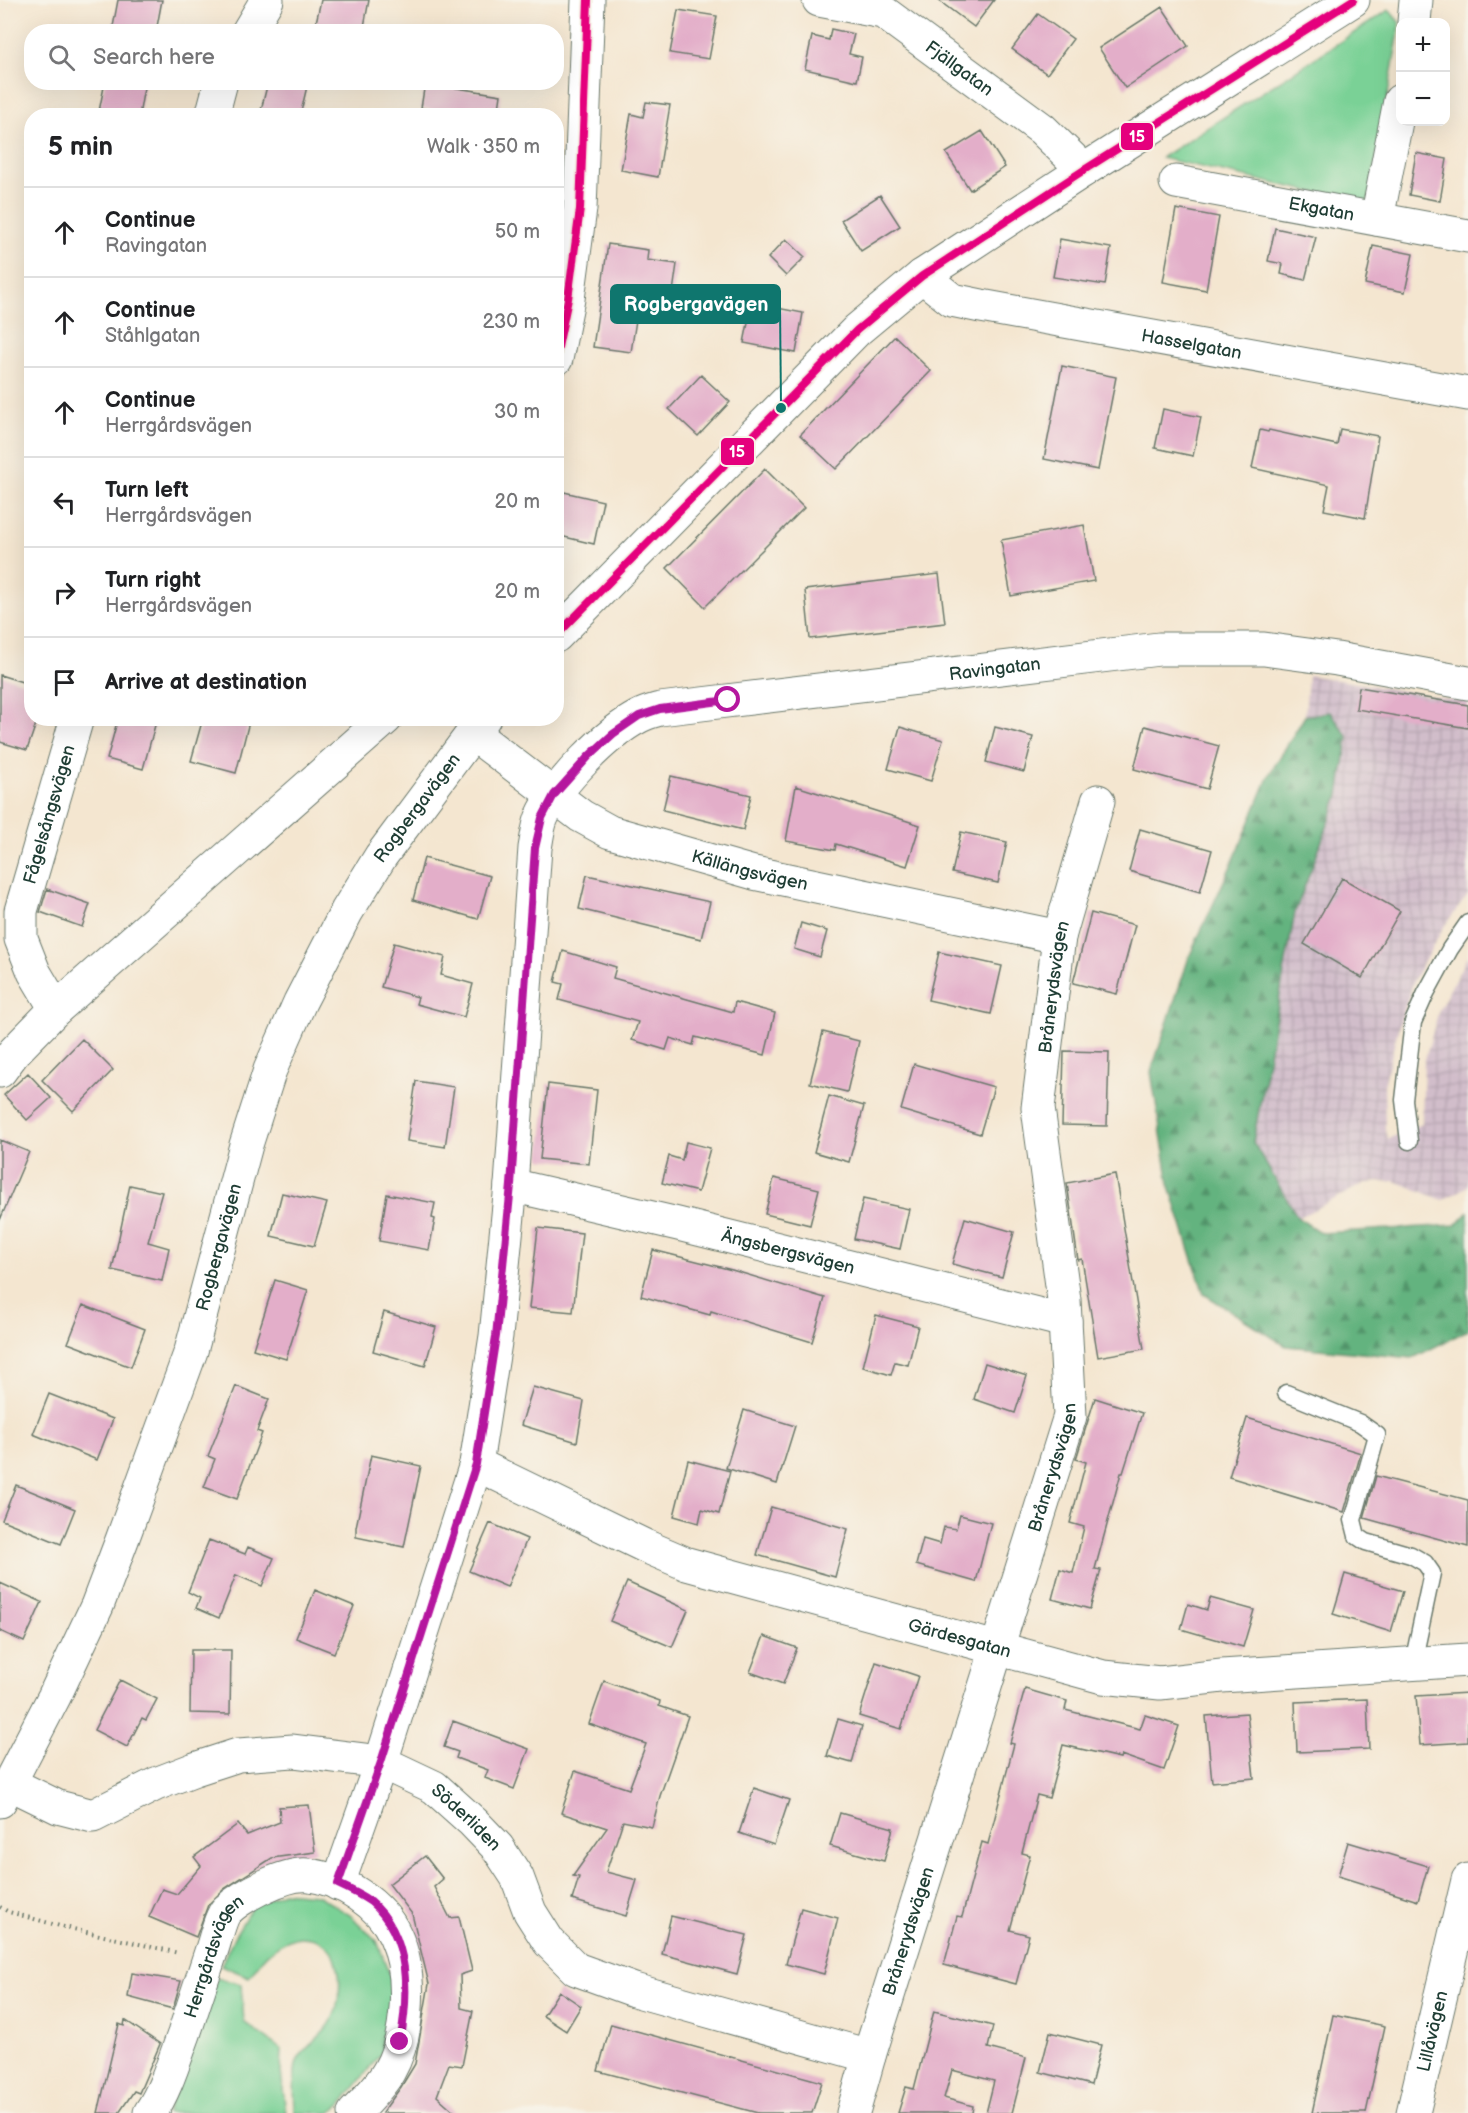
<!DOCTYPE html>
<html lang="en">
<head>
<meta charset="utf-8">
<style>
	:root { --surface:#fff; --page:#f2f2f2; --text:#202124; --muted:#757577; --line:#e0e0e0 }
	body { margin:0; font-family:"Balsamiq Sans",sans-serif; background:var(--page); color:var(--text) }
	.controls { position:absolute; right:18px; top:18px; display:grid; overflow:hidden; border-radius:12px; box-shadow:0 6px 24px #0002 }
	.controls button { width:54px; height:54px; display:grid; place-items:center; padding:0; border:0; border-bottom:2px solid var(--line); background:var(--surface); color:var(--text); font:30px sans-serif }
	.stop { position:absolute; width:18px; height:18px; margin:-14px; border:4px solid #b5179e; border-radius:50%; background:#fff }
	.stop.end { background:#b5179e; border-color:#fff; box-shadow:0 2px 6px #0008 }
	.list { margin:0; padding:0; list-style:none }
	h2 { display:flex; justify-content:space-between; align-items:center; height:78px; margin:0; padding:0 24px; font-size:26px }
	h2 small { font-size:20px; font-weight:400; color:var(--muted) }
	.list li { display:grid; grid-template-columns:39px 1fr auto; gap:18px; align-items:center; box-sizing:border-box; height:90px; padding:0 24px; border-top:2px solid var(--line) }
	.list b { display:block; font-size:22px; white-space:nowrap }
	.list p { margin:0; font-size:20px; white-space:nowrap; color:var(--muted) }
	.list em { font-size:20px; font-style:normal; color:var(--muted) }
	.icon { flex:none; width:33px; height:33px; fill:none; stroke:currentColor; stroke-width:2; stroke-linecap:round; stroke-linejoin:round }
	.map { position:relative; flex:none; width:1468px; height:2113px; overflow:hidden }
	.search { position:absolute; background:var(--surface); box-shadow:0 6px 24px #0002; left:24px; top:24px; width:540px; height:66px; display:flex; align-items:center; gap:15px; box-sizing:border-box; padding:0 21px; border-radius:24px; color:var(--muted); font-size:22px }
	.panel { position:absolute; background:var(--surface); box-shadow:0 6px 24px #0002; left:24px; top:108px; width:540px; height:618px; border-radius:24px }
	.map>svg:first-child { display:block }
	.industrial { fill:url(#industrial-grid) }
	.green { fill:#7ad196; stroke:#4c8765; stroke-width:1.5 }
	.forest { fill:url(#forest-firs); stroke:#41785a; stroke-width:1.5 }
	.building { fill:#e3aec9 }
	.lines { fill:none; stroke-linecap:round; stroke-linejoin:round }
	.service-casing { stroke:#6a786b; stroke-width:19 }
	.minor-casing { stroke:#6a786b; stroke-width:35 }
	.tertiary-casing { stroke:#6a786b; stroke-width:35 }
	.path { stroke:#6a786b; stroke-width:4; stroke-dasharray:1.5 4.5; stroke-linecap:butt }
	.service { stroke:#fff; stroke-width:16 }
	.minor { stroke:#fff; stroke-width:33 }
	.tertiary { stroke:#fff; stroke-width:33 }
	.bus-1-casing { stroke:#f7f3e8; stroke-width:12 }
	.bus-1 { stroke:#e5007d; stroke-width:8 }
	.route { stroke:#b5179e; stroke-width:8 }
	.labels { text-anchor:middle; dominant-baseline:central; stroke-width:4.5; stroke-linejoin:round; paint-order:stroke }
	.street-label { font-size:18px; fill:#1f3d34; stroke:#f7f3e8 }
	.leader { fill:none; stroke:#0f766e; stroke-width:2 }
	.callout-dot { fill:#0f766e; stroke:#f7f3e8; stroke-width:2 }
	.callout { fill:#0f766e; stroke:#0f766e; stroke-width:2 }
	.callout-label { font-size:20px; text-anchor:middle; font-weight:bold; fill:#fff }
	.line-badge { stroke:#f7f3e8; stroke-width:2 }
	.badge-label { font-size:16px; text-anchor:middle; font-weight:bold; fill:#fff }
</style>
</head>
<body>
<div class="map">
<svg width="1468" height="2113" viewBox="0 0 1468 2113">
	<defs>
		<pattern id="industrial-grid" width="8" height="8" patternUnits="userSpaceOnUse" patternTransform="scale(1.5)"><rect width="8" height="8" fill="#d1bdca"/><path d="M0 4h8M4 0v8" fill="none" stroke="#b3a3ae"/></pattern>
		<pattern id="forest-firs" width="22" height="20" patternUnits="userSpaceOnUse" patternTransform="scale(1.5)"><rect width="22" height="20" fill="#63b37f"/><path d="M5 1l3.5 6h-7zM16 11l3.5 6h-7z" fill="#519369"/></pattern>
	</defs>
	<rect width="100%" height="100%" fill="#f7f3e8"/>
	<filter id="ink" filterUnits="userSpaceOnUse"><feTurbulence type="fractalNoise" baseFrequency=".0167" numOctaves="2"/><feDisplacementMap in="SourceGraphic" scale="12" xChannelSelector="R" yChannelSelector="G"/><feConvolveMatrix kernelMatrix="1 2 1 2 8 2 1 2 1" color-interpolation-filters="sRGB"/></filter>
	<filter id="wash" filterUnits="userSpaceOnUse"><feTurbulence type="fractalNoise" baseFrequency=".008" numOctaves="4" result="noise"/><feDisplacementMap in="SourceGraphic" scale="24" xChannelSelector="R" yChannelSelector="G"/><feGaussianBlur stdDeviation="1.35" result="paint"/><feColorMatrix in="noise" values="0 0 0 0 0 0 0 0 0 0 0 0 0 0 0 0 0 1.4 0 .05"/><feComposite in="paint" operator="in"/></filter>
	<g filter="url(#wash)">
		<rect width="100%" height="100%" fill="#f4e6d0"/>
		<path class="industrial" d="M1308 675 1468 702V895L1445 925 1414 979 1398 1029 1384 1085 1385 1130 1388 1139 1422 1124 1424 1063 1439 1010 1468 955V1186L1443 1200 1395 1181 1365 1183 1298 1218 1253 1142 1295 912 1339 795 1330 712 1305 716Z"/>
		<path class="green" d="M1389 10 1400 23V26L1369 200 1362 203 1161 158Z
			M283 1892 317 1895 350 1915 377 1941 392 1981V2005L382 2052 341 2105 330 2113H295C295 2100 292 2074 297 2062 302 2048 326 2035 332 2020 344 1995 345 1944 311 1938 302 1937 297 1936 289 1940 268 1949 261 1960 249 1977L221 1965 234 1937 253 1905Z
			M216 1978 241 1984 244 2022 282 2050 281 2072 286 2113H167Z"/>
		<path class="forest" d="M1330 712 1348 737 1339 795 1295 912 1253 1142 1298 1218 1321 1233 1456 1225 1468 1212V1330L1413 1358 1286 1346 1204 1294 1169 1184 1151 1072 1189 957 1239 848 1269 775 1305 716Z"/>
		<g id="blocks">
			<path class="building" d="M118 0H162L156 32H112Z
				M321 0H369L363 32H338L315 27Z
				M938 0H994L974 27Z
				M1162 7 1188 46 1125 88 1099 48Z
				M678 10 717 16 709 59 670 53Z
				M1038 14 1073 39 1047 74 1012 49Z
				M831 29 854 34 849 54 862 57 857 81 805 69 812 36 829 40Z
				M105 82H145L139 116H98Z
				M268 82H308L300 116H283L261 110Z
				M425 83 501 95 498 116H454L455 113 421 108Z
				M646 102 670 105 658 177 621 170 631 114 643 117Z
				M982 131 1005 167 970 190 946 153Z
				M1416 153 1447 159 1440 201 1409 195Z
				M880 195 900 226 861 251 841 220Z
				M1176 209 1219 217 1206 290 1163 282Z
				M1275 228 1316 237 1305 280 1281 274 1283 264 1268 261Z
				M786 239 805 257 786 276 768 258Z
				M1060 239 1111 248 1105 285 1053 277Z
				M608 244 648 250 647 260 677 264 671 306 639 301 631 352 593 347Z
				M1373 246 1413 254 1405 292 1365 284Z
				M762 305 803 313 796 353 744 343 749 318 759 320Z
				M895 336 931 371 836 469 800 435Z
				M1062 366 1116 377 1098 470 1044 459Z
				M701 375 730 402 698 436 669 409Z
				M1163 409 1201 417 1193 456 1155 448Z
				M1340 429 1378 436 1365 518 1324 510 1329 485 1252 468 1260 430 1268 432 1269 430 1337 445Z
				M765 469 804 508 705 607 667 568Z
				M564 492 603 501 594 544 556 535V525Z
				M1084 525 1094 581 1011 596 1001 540Z
				M939 574 945 623 810 639 805 590Z
				M0 675 32 685V718H38L27 750 0 742Z
				M1359 687 1468 705V728L1356 709Z
				M118 718H157L143 769 107 759Z
				M203 718H250L236 773 191 761Z
				M1145 726 1219 746 1207 789 1134 769Z
				M900 727 943 740 931 781 888 769Z
				M995 727 1033 737 1024 772 986 762Z
				M671 776 751 795 743 830 663 810Z
				M796 786 920 825 907 866 836 844 835 850 786 841Z
				M1140 829 1212 850 1200 892 1129 871Z
				M961 832 1007 842 998 883 952 873Z
				M424 858 490 876 478 919 413 900Z
				M587 875 710 902 701 939 579 909Z
				M1342 878 1400 911 1362 978 1304 944Z
				M47 889 90 904 82 927 40 912Z
				M1091 913 1135 925 1117 994 1073 983Z
				M801 923 827 931 820 957 794 949Z
				M394 943 445 957 441 975 473 984 464 1017 416 1004 418 997 381 987Z
				M563 951 616 967 613 978 733 1012 735 1002 775 1013 765 1055 695 1037 693 1045 670 1038 666 1050 632 1040 638 1022 559 1000 563 984 555 982Z
				M939 952 1002 966 991 1014 928 1000Z
				M823 1032 859 1041 847 1092 810 1083Z
				M82 1039 113 1070 73 1111 42 1080Z
				M1064 1051 1109 1052 1107 1126 1062 1125Z
				M914 1064 994 1087 980 1134 901 1110Z
				M28 1073 51 1098 27 1120 4 1095Z
				M416 1081 454 1087 445 1147 407 1141Z
				M548 1084 597 1090 589 1164 540 1159Z
				M829 1096 864 1106 849 1162 814 1152Z
				M0 1140 29 1152 0 1220Z
				M686 1142 710 1148 698 1192 662 1183 669 1156 682 1160Z
				M1115 1174 1144 1349 1098 1357 1082 1259 1078 1260 1067 1183Z
				M774 1178 819 1189 810 1225 765 1214Z
				M130 1185 162 1192 148 1242 169 1248 162 1281 112 1270Z
				M282 1193 327 1203 314 1246 271 1236Z
				M387 1194 435 1203 432 1218 435 1219 429 1250 379 1241Z
				M863 1199 909 1209 900 1249 854 1239Z
				M965 1218 1014 1232 1002 1277 952 1264Z
				M538 1228 582 1233 573 1312 529 1308Z
				M653 1250 732 1270 825 1298 812 1342 711 1311 710 1315 641 1296Z
				M275 1280 308 1290 286 1359 253 1349Z
				M83 1305 145 1329 131 1367 68 1343Z
				M384 1312 436 1327 425 1366 373 1351Z
				M876 1315 918 1326 908 1365 895 1362 891 1375 863 1367Z
				M985 1363 1027 1376 1015 1413 974 1399Z
				M236 1386 269 1399 257 1431 262 1433 237 1499 204 1487 215 1459 208 1456Z
				M533 1387 584 1401 577 1442 521 1425Z
				M49 1394 113 1419 97 1460 33 1434Z
				M1095 1398 1142 1413 1123 1473H1121L1095 1569 1101 1570 1090 1609 1052 1599 1060 1569 1073 1573 1084 1527 1070 1523 1086 1462 1076 1459Z
				M744 1410 795 1426 777 1484 726 1468Z
				M1247 1418 1361 1453 1344 1512 1229 1477Z
				M371 1455 421 1466 404 1547 356 1537V1527Z
				M688 1460 730 1471 719 1514 702 1509 699 1523 674 1516Z
				M1376 1476 1468 1500V1547L1364 1518Z
				M16 1485 75 1509 61 1544 2 1520Z
				M771 1507 848 1529 835 1577 757 1555Z
				M960 1515 991 1523 976 1582 916 1565 923 1539 940 1544 944 1527 956 1529Z
				M490 1523 527 1539 507 1587 469 1571Z
				M209 1540 245 1554 248 1547 274 1558 262 1586 236 1575 219 1618 196 1608 200 1598 188 1592Z
				M1345 1574 1403 1591 1391 1632 1333 1614Z
				M627 1582 688 1610 672 1647 610 1621Z
				M0 1583 42 1602 24 1642 0 1631Z
				M315 1590 354 1606 334 1653 296 1638Z
				M1210 1598 1254 1610 1243 1647 1181 1629 1188 1604 1207 1610Z
				M764 1636 797 1648 783 1684 750 1672Z
				M191 1650H231L230 1714 190 1713Z
				M876 1662 918 1676 901 1729 859 1716Z
				M120 1680 157 1699 146 1720 142 1718 127 1747 94 1730Z
				M604 1681 660 1701 659 1706 688 1716 660 1796 652 1827 623 1821 606 1872 637 1880 626 1916 572 1900 579 1877 573 1876 607 1828 561 1813 575 1771 629 1789 646 1744 589 1724Z
				M1025 1689 1067 1701 1065 1710 1140 1729 1145 1715 1179 1726 1164 1770 1121 1755 1120 1758 1063 1745 1049 1798 1037 1795 1022 1853 1030 1855 1010 1930 1029 1935 1016 1984 944 1965 957 1916 962 1917 982 1842 988 1844 1014 1744 1010 1743Z
				M1468 1693V1742L1420 1745 1416 1696Z
				M1367 1699 1369 1749 1297 1752 1295 1702Z
				M1247 1713 1254 1778 1212 1782 1206 1716Z
				M838 1719 862 1726 852 1763 827 1756Z
				M453 1721 529 1749 514 1789 485 1778 488 1770 456 1758 458 1752 444 1747Z
				M754 1788 789 1800 774 1845 739 1833Z
				M309 1805 315 1852 272 1858 224 1889 208 1905 196 1937 149 1917 162 1889 177 1894 201 1866 194 1857 238 1824 247 1835 280 1822 279 1807Z
				M840 1813 893 1828 884 1861 830 1846Z
				M1348 1842 1428 1866 1418 1901 1338 1876Z
				M425 1856 443 1879 434 1887 450 1918 459 1917 472 1971 460 1975 461 2008 473 2011 462 2066 449 2064 437 2096 456 2113H382L401 2087 415 2064 429 1984 412 1914 389 1884Z
				M801 1908 838 1918 824 1974 786 1964Z
				M671 1916 747 1935 737 1974 662 1954Z
				M132 1973 181 1981 173 2009 128 1997Z
				M559 1991 581 2006 566 2031 543 2016Z
				M934 2011 993 2026 988 2048 1026 2058 1012 2113H986L994 2081 952 2070 944 2098 973 2106 972 2113H898L906 2087 914 2089Z
				M1333 2015 1385 2026 1366 2113H1312Z
				M125 2020 160 2044 139 2093 134 2091 119 2113H98L119 2024 124 2026Z
				M611 2024 822 2082 812 2113H758L598 2071Z
				M1050 2032 1101 2045 1091 2085 1040 2072Z"/>
		</g>
	</g>
	<g filter="url(#ink)">
		<use href="#blocks" fill-opacity="0" stroke="#6a786b" stroke-width="1.5"/>
		<g class="lines">
			<defs>
				<path id="service" d="M1409 1141 1404 1100 1413 1022 1426 993 1450 949 1468 923
					M1286 1393 1360 1423 1377 1435 1353 1520 1357 1536 1366 1542 1411 1555 1425 1563 1432 1573 1413 1663"/>
				<g id="minor">
					<path id="s1" d="M819 0 883 12 1042 129 1084 170"/>
					<path d="M1414 22 1416 0"/>
					<path d="M248 32 267 0"/>
					<path d="M212 116 221 82"/>
					<path id="s2" d="M1176 182 1468 236"/>
					<path d="M1377 219 1400 101"/>
					<path id="s3" d="M922 276 952 300 981 306 1468 394"/>
					<path id="s4" d="M472 733 581 816 610 832 754 873 1059 937"/>
					<path id="s5" d="M56 1009 34 972 21 939V911L77 718"/>
					<path d="M0 1071 14 1052 56 1009 386 718"/>
					<path id="s6" d="M511 1185 678 1224 1065 1321"/>
					<path id="s7" d="M476 1464 645 1546 687 1564 1103 1677 1160 1683 1222 1676 1468 1660"/>
					<path id="s8" d="M9 1783 58 1807 93 1816 156 1784 195 1769 238 1755 293 1751 381 1762 434 1787 473 1822 498 1848 517 1877 530 1912 549 1942 576 1969 634 1990 869 2056"/>
					<path id="s9" d="M338 1884 381 1762 476 1464 496 1336 511 1185 535 848C537 838 538 826 542 817 557 783 606 734 638 717 645 713 653 711 660 709L1159 649H1264L1337 659 1468 683"/>
					<path id="s10" d="M150 2113C166 2089 174 2061 184 2034 193 2007 202 1980 211 1952 215 1942 220 1917 227 1910 243 1895 286 1872 309 1875 342 1879 381 1904 395 1935 413 1973 409 2036 389 2071 380 2087 366 2100 354 2113"/>
					<path id="s11" d="M853 2113 869 2056 1070 1416 1064 1300 1038 1108 1059 937 1098 801"/>
					<path id="s12" d="M1413 2113 1468 1880"/>
				</g>
				<g id="tertiary">
					<path d="M556 359 568 299 580 209 588 0"/>
					<path d="M556 636 857 330 922 276 1084 170 1353 0"/>
					<path id="s13" d="M0 1801 54 1697 97 1606 122 1540 191 1351 246 1145 270 1070 300 1002 347 911 381 856 484 718"/>
				</g>
			</defs>
			<use href="#service" class="service-casing"/>
			<use href="#minor" class="minor-casing"/>
			<use href="#tertiary" class="tertiary-casing"/>
			<path class="path" d="M0 1907 9 1912 60 1926 179 1953"/>
			<use href="#service" class="service"/>
			<use href="#minor" class="minor"/>
			<use href="#tertiary" class="tertiary"/>
			<defs>
				<path id="bus-1" d="M556 357 568 299 580 209 588 0
					M558 634 857 330 922 276 1084 170 1353 0"/>
			</defs>
			<use href="#bus-1" class="bus-1-casing"/>
			<use href="#bus-1" class="bus-1"/>
		</g>
	</g>
	<g class="lines" filter="url(#ink)">
		<path class="route" d="M400 2042C409 1996 411 1936 371 1902 361 1895 349 1889 338 1884L381 1762 476 1464 496 1336 511 1185 535 848 542 818 554 795 589 756 613 734 639 716 660 709 728 700"/>
	</g>
	<g class="labels">
		<g class="street-label">
			<text stroke="none"><textPath href="#s1" startOffset="160">Fjällgatan</textPath></text>
			<text stroke="none"><textPath href="#s2" startOffset="148">Ekgatan</textPath></text>
			<text stroke="none"><textPath href="#s3" startOffset="282">Hasselgatan</textPath></text>
			<text stroke="none"><textPath href="#s9" startOffset="1594">Ravingatan</textPath></text>
			<text stroke="none"><textPath href="#s13" startOffset="1083">Rogbergavägen</textPath></text>
			<text stroke="none"><textPath href="#s5" startOffset="207">Fågelsångsvägen</textPath></text>
			<text stroke="none"><textPath href="#s4" startOffset="315">Källängsvägen</textPath></text>
			<text stroke="none"><textPath href="#s11" startOffset="1162">Brånerydsvägen</textPath></text>
			<text stroke="none"><textPath href="#s13" startOffset="597">Rogbergavägen</textPath></text>
			<text stroke="none"><textPath href="#s6" startOffset="285">Ängsbergsvägen</textPath></text>
			<text stroke="none"><textPath href="#s11" startOffset="676">Brånerydsvägen</textPath></text>
			<text stroke="none"><textPath href="#s7" startOffset="516">Gärdesgatan</textPath></text>
			<text stroke="none"><textPath href="#s8" startOffset="495">Söderliden</textPath></text>
			<text stroke="none"><textPath href="#s11" startOffset="190">Brånerydsvägen</textPath></text>
			<text stroke="none"><textPath href="#s10" startOffset="170">Herrgårdsvägen</textPath></text>
			<text stroke="none"><textPath href="#s12" startOffset="84">Lillåvägen</textPath></text>
		</g>
	</g>
	<path class="leader" d="M781 408L780 304"/>
	<circle class="callout-dot" cx="781" cy="408" r="6"/>
	<rect class="callout" x="611" y="285" width="169" height="38" rx="6"/>
	<g class="callout-label">
		<text x="696" y="311">Rogbergavägen</text>
	</g>
	<g class="line-badge">
		<rect x="1120" y="122" width="34" height="29" rx="6" fill="#e5007d"/>
		<rect x="720" y="437" width="35" height="29" rx="6" fill="#e5007d"/>
	</g>
	<g class="badge-label">
		<text x="1137" y="142">15</text>
		<text x="737" y="457">15</text>
	</g>
</svg>
<div class="controls">
<button>+</button>
<button>−</button>
</div>
<div class="stop" style="left:728px;top:700px"></div>
<div class="stop end" style="left:400px;top:2042px"></div>
<div class="search"><svg class="icon" aria-label="search" viewBox="0 0 24 24"><circle cx="10" cy="10" r="6"/><path d="M15 15l6 6"/></svg>Search here</div>
<section class="panel">
<h2>5 min<small>Walk · 350 m</small></h2>
<ul class="list">
<li><svg class="icon" aria-label="ahead" viewBox="0 0 24 24"><path d="M12 20V5M6 11l6-6 6 6"/></svg><div><b>Continue</b><p>Ravingatan</p></div><em>50 m</em></li>
<li><svg class="icon" aria-label="ahead" viewBox="0 0 24 24"><path d="M12 20V5M6 11l6-6 6 6"/></svg><div><b>Continue</b><p>Ståhlgatan</p></div><em>230 m</em></li>
<li><svg class="icon" aria-label="ahead" viewBox="0 0 24 24"><path d="M12 20V5M6 11l6-6 6 6"/></svg><div><b>Continue</b><p>Herrgårdsvägen</p></div><em>30 m</em></li>
<li><svg class="icon" aria-label="left" viewBox="0 0 24 24"><path d="M17 20v-9H6M10 6l-5 5 5 5"/></svg><div><b>Turn left</b><p>Herrgårdsvägen</p></div><em>20 m</em></li>
<li><svg class="icon" aria-label="right" viewBox="0 0 24 24"><path d="M7 20v-9h11M14 6l5 5-5 5"/></svg><div><b>Turn right</b><p>Herrgårdsvägen</p></div><em>20 m</em></li>
<li><svg class="icon" aria-label="arrive" viewBox="0 0 24 24"><path d="M6 21V4h12l-3 4 3 4H6"/></svg><div><b>Arrive at destination</b></div></li>
</ul>
</section>
</div>
</body>
</html>
